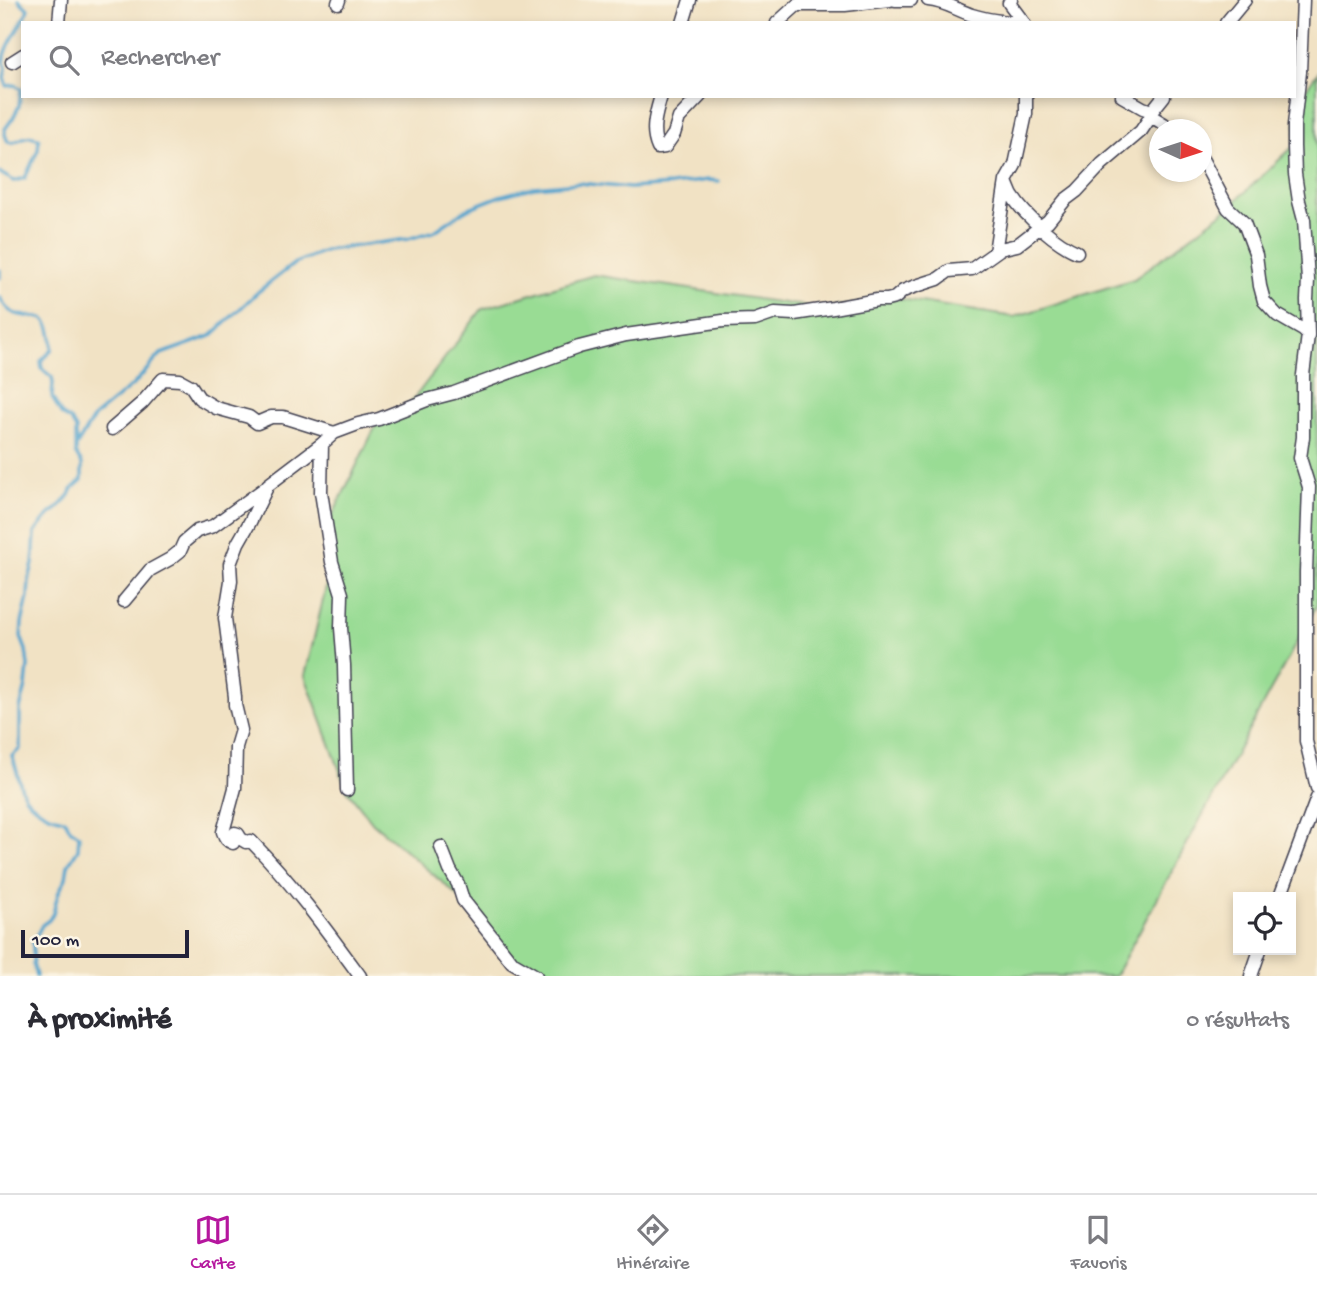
<!DOCTYPE html>
<html lang="fr">
<head>
<meta charset="utf-8">
<style>
	:root { --surface:#fff; --page:#f7f7f7; --text:#2b2b33; --muted:#7c7c81; --line:#e1e1e2; --accent:#b5179e }
	body { margin:0; font-family:"Gochi Hand",sans-serif; background:var(--page); color:var(--text) }
	.controls { position:absolute; right:21px; bottom:21px; display:grid; overflow:hidden; border-radius:0px; box-shadow:0 4px 10px #0003 }
	.controls button { width:63px; height:63px; display:grid; place-items:center; padding:0; border:0; border-bottom:2px solid var(--line); background:var(--surface); color:var(--text); font:35px sans-serif }
	.compass { position:absolute; left:1149px; top:119px; width:63px; height:63px; border-radius:50%; background:var(--surface); box-shadow:0 4px 10px #0003; rotate:93deg }
	.scale { position:absolute; left:21px; bottom:18px; width:168px; box-sizing:border-box; padding-left:7px; border:4px solid #22223b; border-top:0; font-size:19px; line-height:24px; white-space:nowrap; color:#22223b; -webkit-text-stroke:5px #fcf5e5; paint-order:stroke }
	.list { margin:0; padding:0; list-style:none }
	h2 { display:flex; justify-content:space-between; align-items:center; height:91px; margin:0; padding:0 28px; font-size:30px }
	h2 small { font-size:23px; font-weight:400; color:var(--muted) }
	.icon { flex:none; width:38px; height:38px; fill:none; stroke:currentColor; stroke-width:2; stroke-linecap:round; stroke-linejoin:round }
	.map { position:relative; flex:none; width:1317px; height:976px; overflow:hidden }
	.search { position:absolute; background:var(--surface); box-shadow:0 4px 10px #0003; left:21px; right:21px; top:21px; height:77px; display:flex; align-items:center; gap:18px; box-sizing:border-box; padding:0 24px; border-radius:0px; color:var(--muted); font-size:26px }
	.sheet { height:217px; background:var(--surface) }
	nav { display:flex; justify-content:space-around; align-items:center; box-sizing:border-box; height:98px; border-top:2px solid var(--line); background:var(--surface); font-size:19px; color:var(--muted) }
	nav a { display:grid; justify-items:center; gap:4px }
	nav .on { color:var(--accent) }
	.map>svg:first-child { display:block }
	.green { fill:#99dc94; stroke:#5e7f68; stroke-width:2 }
	.lines { fill:none; stroke-linecap:round; stroke-linejoin:round }
	.stream { stroke:#55a4ce; stroke-width:3.5 }
	.minor-casing { stroke:#413f50; stroke-width:15 }
	.minor { stroke:#fff; stroke-width:12 }
</style>
</head>
<body>
<div class="map">
<svg width="1317" height="976" viewBox="0 0 1317 976">
	<rect width="100%" height="100%" fill="#fcf5e5"/>
	<filter id="ink" filterUnits="userSpaceOnUse"><feTurbulence type="fractalNoise" baseFrequency=".0143" numOctaves="2"/><feDisplacementMap in="SourceGraphic" scale="14" xChannelSelector="R" yChannelSelector="G"/><feConvolveMatrix kernelMatrix="1 2 1 2 8 2 1 2 1" color-interpolation-filters="sRGB"/></filter>
	<filter id="wash" filterUnits="userSpaceOnUse"><feTurbulence type="fractalNoise" baseFrequency=".00686" numOctaves="4" result="noise"/><feDisplacementMap in="SourceGraphic" scale="28" xChannelSelector="R" yChannelSelector="G"/><feGaussianBlur stdDeviation="1.57" result="paint"/><feColorMatrix in="noise" values="0 0 0 0 0 0 0 0 0 0 0 0 0 0 0 0 0 1.4 0 .05"/><feComposite in="paint" operator="in"/></filter>
	<g filter="url(#wash)">
		<rect width="100%" height="100%" fill="#f1e2c4"/>
		<path class="green" d="M1317 73V605L1115 976H571L512 962 463 900 373 823 347 790 305 676 332 562 327 527 379 419 406 409 482 309 594 275 825 309 895 298 1014 317 1134 279 1228 208 1294 146 1298 101Z"/>
		<g class="lines">
			<path class="stream" d="M0 173 14 181 25 178 38 150 39 139C28 133 22 139 12 143L8 142 5 135V129L13 118 19 106 21 89 15 85 7 86 4 78 6 67 4 63C5 43 21 29 28 9L19 0
				M0 270V278
				M0 297C8 318 23 315 43 318 52 326 53 338 52 350L41 361 42 369 52 377 53 383 52 397 61 414 71 421 76 429V454L82 464V480L73 488 70 495 58 508 49 515 39 527 35 533 33 564 29 579 28 597 22 623 21 637 26 650 28 666 26 686 20 709V749L12 756C24 787 15 798 49 815 54 817 59 817 65 820L70 829 79 835 78 849 68 865 66 878 58 894 53 913 49 920 42 925 33 942V964L36 976
				M77 445 94 417 134 384 161 354 211 336 259 291 295 263 327 250 408 239 435 231 467 209 500 196 534 187 579 183 630 188 671 185 708 180 719 181"/>
		</g>
	</g>
	<g filter="url(#ink)">
		<g class="lines">
			<defs>
				<path id="minor" d="M895 0H911
					M928 0C944 1 957 10 972 15 987 20 1007 22 1023 23
					M1011 0 1009 3 1024 23
					M1303 0 1300 72 1294 125V146L1295 174 1299 201 1304 220 1308 280 1307 300 1308 335 1303 375V437L1300 458 1309 487 1306 572V741L1317 788
					M338 3 339 0
					M59 23 61 0
					M683 23 690 0
					M777 23 797 5H845L890 0
					M1226 23 1245 0
					M12 62 23 55
					M661 96C656 113 650 131 658 148L665 147 674 134 679 118 700 96
					M1122 96 1143 108 1152 111
					M1164 96 1152 111 1151 116 1164 124 1167 130
					M1202 159 1228 208 1244 223 1256 255 1260 286 1264 301 1277 315 1303 330 1308 335
					M1006 182C1009 187 1010 193 1013 197 1025 216 1057 244 1077 252
					M995 252 1006 181 1015 165 1026 114V96
					M112 429 142 403 163 379 180 380 191 386 199 398 216 408 249 417 257 423 271 417H283L334 433
					M322 444 268 485 250 522 238 543 230 564 231 581 225 618 235 697V705L241 730 236 747 235 788 223 832C225 838 227 841 233 843V837L235 833 238 834 241 839 246 842 251 841C293 884 325 928 360 976
					M124 601 150 570 170 559 180 551 184 542 197 531 213 526 268 486
					M347 790 344 665 341 628 342 594 332 562 321 492 322 444 334 433 358 424 379 419 427 400 454 393 579 347 626 335 723 321 755 320 775 313 794 314 833 308 877 300H887L895 298 903 291 913 287 938 279 949 271 972 269 1000 249 1017 245 1048 221 1065 200 1077 191 1102 164 1141 131 1151 116
					M441 847 450 870 458 884 463 900 512 962 536 976
					M1280 897 1317 798
					M1251 976 1260 950"/>
			</defs>
			<use href="#minor" class="minor-casing"/>
			<use href="#minor" class="minor"/>
		</g>
	</g>
</svg>
<div class="controls">
<button><svg class="icon" aria-label="locate" viewBox="0 0 24 24"><circle cx="12" cy="12" r="6"/><path d="M12 2v4M12 18v4M2 12h4M18 12h4"/></svg></button>
</div>
<svg class="compass" viewBox="-18 -18 36 36"><path d="M0-13l5 13h-10z" fill="#e53935"/><path d="M0 13l5-13h-10z" fill="#7c7c81"/></svg>
<div class="scale">100 m</div>
<div class="search"><svg class="icon" aria-label="search" viewBox="0 0 24 24"><circle cx="10" cy="10" r="6"/><path d="M15 15l6 6"/></svg>Rechercher</div>
</div>
<section class="sheet">
<h2>À proximité<small>0 résultats</small></h2>
<ul class="list">
</ul>
</section>
<nav>
<a class="on"><svg class="icon" aria-label="map" viewBox="0 0 24 24"><path d="M3 6l6-2 6 2 6-2v14l-6 2-6-2-6 2zM9 4v14M15 6v14"/></svg>Carte</a>
<a><svg class="icon" aria-label="directions" viewBox="0 0 24 24"><path d="M12 3l9 9-9 9-9-9zM9 14v-3h6M13 9l2 2-2 2"/></svg>Itinéraire</a>
<a><svg class="icon" aria-label="saved" viewBox="0 0 24 24"><path d="M7 4h10v16l-5-4-5 4z"/></svg>Favoris</a>
</nav>
</body>
</html>
